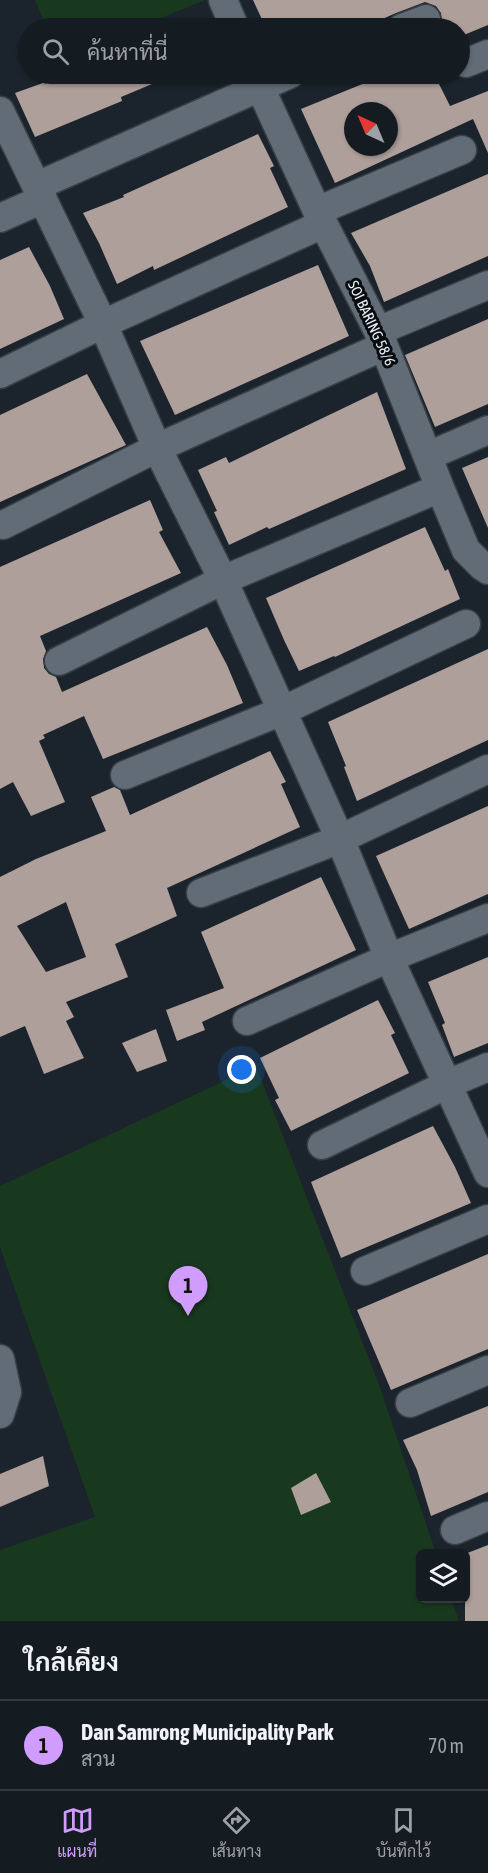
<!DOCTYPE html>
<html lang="th">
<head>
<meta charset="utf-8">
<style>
	:root { --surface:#141b21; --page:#21282e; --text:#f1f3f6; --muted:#9da1a5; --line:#33393f; --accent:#d09dff }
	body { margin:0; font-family:"Asap Condensed",Sarabun,sans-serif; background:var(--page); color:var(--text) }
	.controls { position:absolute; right:18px; bottom:18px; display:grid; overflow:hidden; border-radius:9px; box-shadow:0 2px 4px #0004 }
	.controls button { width:54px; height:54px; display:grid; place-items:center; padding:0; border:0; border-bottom:2px solid var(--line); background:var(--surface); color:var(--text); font:30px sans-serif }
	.compass { position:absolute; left:344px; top:102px; width:54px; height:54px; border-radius:50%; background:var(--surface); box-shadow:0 2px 4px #0004; rotate:316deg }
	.you { position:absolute; left:242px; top:1070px; width:21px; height:21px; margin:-15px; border:4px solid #fff; border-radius:50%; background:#1a73e8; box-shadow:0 0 0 9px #1a73e833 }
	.badge { display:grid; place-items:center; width:39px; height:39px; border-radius:50%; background:var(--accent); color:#111; font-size:20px; font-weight:700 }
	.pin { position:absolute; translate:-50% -50px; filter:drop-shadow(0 2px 3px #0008) }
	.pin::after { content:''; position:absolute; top:32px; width:21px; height:18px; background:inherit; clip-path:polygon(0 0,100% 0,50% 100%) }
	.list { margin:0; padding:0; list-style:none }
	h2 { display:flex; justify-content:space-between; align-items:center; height:78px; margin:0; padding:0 24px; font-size:26px }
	h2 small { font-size:20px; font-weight:400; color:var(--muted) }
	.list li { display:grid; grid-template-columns:39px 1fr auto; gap:18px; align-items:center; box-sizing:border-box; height:90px; padding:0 24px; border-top:2px solid var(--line) }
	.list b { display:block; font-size:22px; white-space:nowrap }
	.list p { margin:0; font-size:20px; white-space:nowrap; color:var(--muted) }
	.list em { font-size:20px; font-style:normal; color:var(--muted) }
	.icon { flex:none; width:33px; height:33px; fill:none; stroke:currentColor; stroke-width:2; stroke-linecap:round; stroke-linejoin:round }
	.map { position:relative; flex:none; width:488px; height:1621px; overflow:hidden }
	.search { position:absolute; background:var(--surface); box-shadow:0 2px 4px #0004; left:18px; right:18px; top:18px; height:66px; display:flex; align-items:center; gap:15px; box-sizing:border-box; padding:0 21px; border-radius:33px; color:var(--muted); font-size:22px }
	.sheet { height:168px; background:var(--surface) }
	nav { display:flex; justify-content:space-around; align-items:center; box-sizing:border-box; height:84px; border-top:2px solid var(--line); background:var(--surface); font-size:16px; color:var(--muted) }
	nav a { display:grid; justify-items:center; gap:3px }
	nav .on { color:var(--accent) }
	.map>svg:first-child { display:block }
	.green { fill:#19391f }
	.building { fill:#af9f9b; fill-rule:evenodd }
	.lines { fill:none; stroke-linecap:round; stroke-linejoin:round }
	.street-casing { stroke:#383f46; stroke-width:31 }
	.street { stroke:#626c76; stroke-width:28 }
	.labels { text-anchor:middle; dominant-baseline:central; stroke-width:6; stroke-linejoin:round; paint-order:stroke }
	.street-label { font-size:15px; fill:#ebf0f6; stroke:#090d10 }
</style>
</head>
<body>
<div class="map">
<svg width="488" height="1621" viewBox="0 0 488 1621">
	<rect width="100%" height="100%" fill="#1b242c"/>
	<path class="green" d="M35 0H205L137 28H47Z
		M256 1066 379 1385 436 1553 420 1554V1598L451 1599 459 1621H0V1550L95 1517 0 1247V1186Z"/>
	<path class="building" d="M253 0H488V25L459 37V28H439L442 21 441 13 436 6 425 2 396 13 362 28H266Z
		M68 74H176L121 97 122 101 35 137 15 93Z
		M387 74H434L450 106 488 91V153L473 119 335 183 301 109ZM353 111H389V147H353Z
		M258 134 274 166 270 168 288 207 154 270 153 266 117 284 99 243 83 213 124 197 123 195Z
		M488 174V256L384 302 370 266 351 233Z
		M29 247 50 286 64 319 0 349V260Z
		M318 265 349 336 175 415 140 341Z
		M488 319V404L435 427 405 355Z
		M87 374 126 445 0 502V415Z
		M377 392 406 469 269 529 267 527 229 545 214 512 217 511 198 470 226 457 229 463Z
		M488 457V528L462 468Z
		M150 500 163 530 159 532 181 573 40 636 46 651 43 659 44 668 49 674 56 677 62 692 207 627 227 665 243 703 103 759 84 716 43 735 45 738 39 741 65 802 31 816 13 782 0 789V567Z
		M425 527 445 571 448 569 460 599 335 657 334 656 299 671 284 640 266 598Z
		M488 649V740L357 801 344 767 346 766 328 722Z
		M270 751 286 782 281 784 300 827 167 888 177 916 115 944 128 977 66 1002 74 1017 66 1021 84 1058 44 1074 25 1026 0 1037V877L36 859 106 831 91 797 114 787 120 790 130 815ZM66 902 86 957 46 972 17 926Z
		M488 806V894L409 929 376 856Z
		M321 877 356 950 202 1022 205 1030 177 1041 166 1010 224 988 201 932Z
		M488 957V1043L454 1057 442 1025 445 1023 428 982Z
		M378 1000 395 1033 391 1035 409 1073 291 1131 275 1100 279 1098 260 1058Z
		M156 1029 167 1061 137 1072 122 1043Z
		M433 1126 455 1167 471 1203 341 1258 311 1182Z
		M488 1254V1349L391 1390 357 1310Z
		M488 1406V1492L431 1516 417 1470 403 1440Z
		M43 1456 49 1486 0 1507V1474Z
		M316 1473 331 1502 301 1515 291 1488Z
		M488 1545V1621H465V1554Z"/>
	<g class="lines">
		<defs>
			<path id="street" d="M223 0 235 28
				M402 28 426 19
				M466 63 488 54
				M254 74 317 211 378 331 440 488 466 550 482 566 488 570
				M0 111 103 324 157 448 223 580 340 839 389 958 488 1173
				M37 186 290 74
				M317 211 462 150
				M0 218 43 199
				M378 331 488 285
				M0 374 103 324 323 224
				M428 456 488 430
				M3 525 157 448 384 346
				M59 661 223 580 440 488
				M125 775 282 711 466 624
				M201 893 340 839 488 769
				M247 1021 389 958 488 918
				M322 1145 448 1084 488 1067
				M365 1271 488 1219
				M0 1359 7 1392 0 1414
				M410 1403 488 1370
				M455 1530 488 1516"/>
		</defs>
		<use href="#street" class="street-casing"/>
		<use href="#street" class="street"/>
	</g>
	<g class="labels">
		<g class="street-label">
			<text transform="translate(372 323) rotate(65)">SOI BARING 58/6</text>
		</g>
	</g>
</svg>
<div class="controls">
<button><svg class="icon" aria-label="layers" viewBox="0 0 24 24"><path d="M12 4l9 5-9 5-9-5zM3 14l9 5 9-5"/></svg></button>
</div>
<svg class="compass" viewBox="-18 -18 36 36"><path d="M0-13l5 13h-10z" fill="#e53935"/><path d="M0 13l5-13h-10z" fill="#9da1a5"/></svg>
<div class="you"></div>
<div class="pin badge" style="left:188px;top:1316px">1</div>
<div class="search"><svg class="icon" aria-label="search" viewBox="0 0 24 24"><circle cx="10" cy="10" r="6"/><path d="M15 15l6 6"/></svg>ค้นหาที่นี่</div>
</div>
<section class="sheet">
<h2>ใกล้เคียง<small></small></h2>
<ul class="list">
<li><span class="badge">1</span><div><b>Dan Samrong Municipality Park</b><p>สวน</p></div><em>70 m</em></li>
</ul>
</section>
<nav>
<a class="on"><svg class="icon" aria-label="map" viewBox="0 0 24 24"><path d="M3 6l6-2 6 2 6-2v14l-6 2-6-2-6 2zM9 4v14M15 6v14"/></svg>แผนที่</a>
<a><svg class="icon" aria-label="directions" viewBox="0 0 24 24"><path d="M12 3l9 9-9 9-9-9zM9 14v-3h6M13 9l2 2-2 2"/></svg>เส้นทาง</a>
<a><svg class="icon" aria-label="saved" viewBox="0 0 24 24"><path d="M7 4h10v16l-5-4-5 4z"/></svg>บันทึกไว้</a>
</nav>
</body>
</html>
